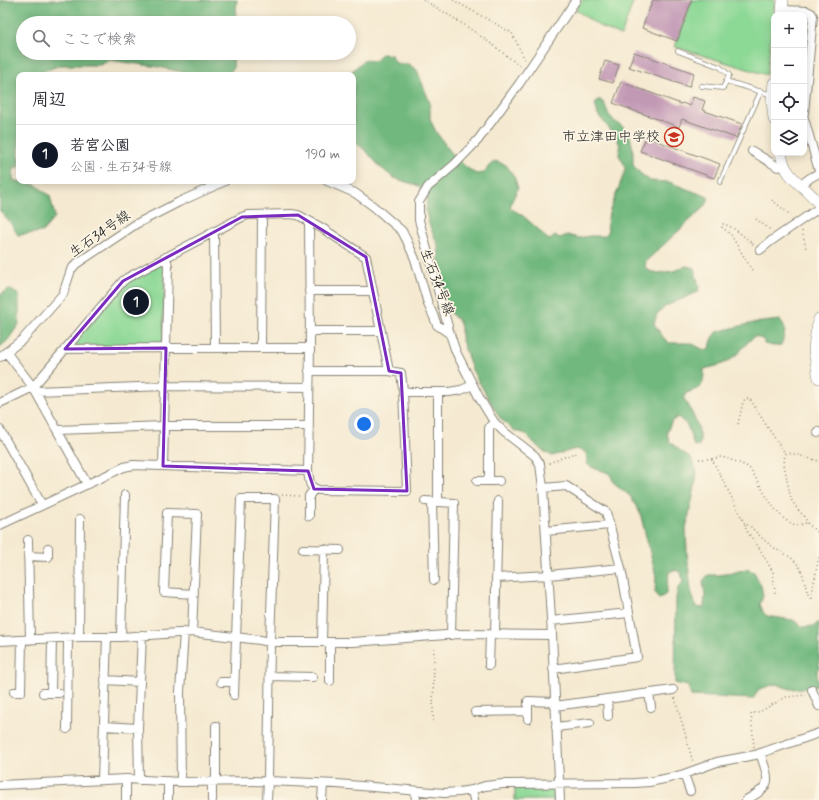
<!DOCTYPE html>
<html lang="ja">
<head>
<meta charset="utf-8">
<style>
	:root { --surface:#fff; --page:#f2f2f3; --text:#2b2b33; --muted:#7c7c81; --line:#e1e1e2; --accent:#111827 }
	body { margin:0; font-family:Mynerve,"Klee One",sans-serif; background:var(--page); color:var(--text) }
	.controls { position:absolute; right:12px; top:12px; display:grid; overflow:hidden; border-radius:8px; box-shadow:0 2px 10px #0003 }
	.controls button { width:36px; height:36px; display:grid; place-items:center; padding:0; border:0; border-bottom:1px solid var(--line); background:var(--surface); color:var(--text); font:20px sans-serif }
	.you { position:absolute; left:364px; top:424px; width:14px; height:14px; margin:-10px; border:3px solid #fff; border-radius:50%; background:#1a73e8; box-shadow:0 0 0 6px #1a73e833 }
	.badge { display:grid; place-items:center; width:26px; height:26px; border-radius:50%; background:var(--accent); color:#fff; font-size:13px; font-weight:700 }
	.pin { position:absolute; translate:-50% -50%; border:2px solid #fff; box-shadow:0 1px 4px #0006 }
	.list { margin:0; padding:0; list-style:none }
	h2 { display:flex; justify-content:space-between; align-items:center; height:52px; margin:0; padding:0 16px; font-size:17px }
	h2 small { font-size:13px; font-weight:400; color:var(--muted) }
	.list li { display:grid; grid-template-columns:26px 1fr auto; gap:12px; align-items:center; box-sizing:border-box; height:60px; padding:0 16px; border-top:1px solid var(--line) }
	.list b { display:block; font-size:15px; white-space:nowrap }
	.list p { margin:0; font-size:13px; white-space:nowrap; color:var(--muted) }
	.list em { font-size:13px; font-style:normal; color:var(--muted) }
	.icon { flex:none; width:22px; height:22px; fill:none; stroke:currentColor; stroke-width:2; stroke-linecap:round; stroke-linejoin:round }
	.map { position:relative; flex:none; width:819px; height:800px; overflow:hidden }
	.search { position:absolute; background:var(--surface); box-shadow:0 2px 10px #0003; left:16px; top:16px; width:340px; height:44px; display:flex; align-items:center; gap:10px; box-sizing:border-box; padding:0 14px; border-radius:22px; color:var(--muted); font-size:15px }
	.panel { position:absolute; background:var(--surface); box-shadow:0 2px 10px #0003; left:16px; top:72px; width:340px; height:112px; border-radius:8px }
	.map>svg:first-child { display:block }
	.green { fill:#8cd895; stroke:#547a58 }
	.forest { fill:#71b87e; stroke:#466a4d }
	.building { fill:#c299b5 }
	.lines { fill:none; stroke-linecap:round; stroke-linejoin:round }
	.service-casing { stroke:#888376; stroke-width:5.5 }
	.minor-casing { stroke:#888376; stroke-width:10 }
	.secondary-casing { stroke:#888376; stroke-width:12 }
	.path { stroke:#888376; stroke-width:1.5; stroke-dasharray:1 3; stroke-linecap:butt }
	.service { stroke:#fff; stroke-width:4 }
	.minor { stroke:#fff; stroke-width:8 }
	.secondary { stroke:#fff; stroke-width:11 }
	.marked { fill:none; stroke:#7b2cbf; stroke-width:3; stroke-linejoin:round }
	.labels { text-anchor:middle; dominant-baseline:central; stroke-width:3.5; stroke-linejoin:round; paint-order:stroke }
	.poi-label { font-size:14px; fill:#1c1c1c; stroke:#fcf5e5; text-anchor:end }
	.street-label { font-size:14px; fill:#1c1c1c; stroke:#fcf5e5 }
</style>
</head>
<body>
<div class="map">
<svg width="819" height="800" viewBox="0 0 819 800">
	<rect width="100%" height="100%" fill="#fcf5e5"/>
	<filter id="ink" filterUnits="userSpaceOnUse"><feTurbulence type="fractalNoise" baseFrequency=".025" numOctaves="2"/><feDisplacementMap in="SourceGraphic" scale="8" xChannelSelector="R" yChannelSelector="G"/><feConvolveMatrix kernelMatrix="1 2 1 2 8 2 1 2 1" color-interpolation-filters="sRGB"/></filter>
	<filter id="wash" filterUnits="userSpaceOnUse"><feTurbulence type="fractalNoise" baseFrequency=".012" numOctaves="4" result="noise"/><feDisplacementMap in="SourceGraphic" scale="16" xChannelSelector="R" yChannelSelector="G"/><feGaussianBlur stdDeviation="0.9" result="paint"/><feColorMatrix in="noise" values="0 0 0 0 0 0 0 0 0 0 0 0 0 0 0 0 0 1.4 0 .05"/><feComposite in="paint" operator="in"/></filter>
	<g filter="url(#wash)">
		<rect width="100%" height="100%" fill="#f5ead1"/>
		<path class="green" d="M582 0H634L621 36 599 26 576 10Z
			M692 0H775L767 75 675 47Z
			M160 265 165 269 163 346 70 347 127 281Z
			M515 788H555L556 800H515Z"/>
		<path class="forest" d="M0 0H237L235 23H23V53H234L233 68 228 75H196L159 67 110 60 100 65H61L41 72 38 75H19V167H14L13 180 36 185 50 196 55 217 42 232 18 235 9 221 0 211Z
			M381 54 391 55 393 59 397 64H408L417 70 430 103V119L436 132 450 151 466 167 476 174 484 173 489 166 495 161 506 165 514 176 518 188 512 201 510 208 522 215 538 229 545 237 550 240 555 236 560 238 567 235 578 238 590 236H604L608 232 607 224 609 213 625 171V166L619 155 620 146 617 138 598 115 595 104 599 99 604 103 609 115 615 122 621 125 629 133 633 149V165L640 173 650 181 669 182 708 197V202L699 212 646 261 645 267 649 271 658 273 674 271 686 266 694 268 699 286 698 292 666 306 657 314 654 324 663 337 669 343H691L704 350 710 348 712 340 716 332 753 323 780 320C788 327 784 337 781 345L774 346 764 344V340L755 336C745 343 739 355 729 361 722 365 712 367 704 369 704 386 702 388 686 393L684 399C691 410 704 433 699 446H694L687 425 678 417 672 421 667 432 669 441 682 452 691 458 697 472 695 487 686 528 687 553 691 591 695 604 699 608 704 607 705 595 703 581 708 575H719L732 573 746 569 754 572 761 585 763 596 760 604 763 612 767 616 793 620 803 627 814 626 819 622V668L817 670 818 685 807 688 790 689 776 684 759 689 753 699 691 696 688 686 675 683 676 598 678 588 683 582 681 572 674 570 669 572 666 594 659 599 655 593 656 576 640 513 630 496 613 482C611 471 605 472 596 469 593 468 590 466 587 464L586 452 576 449 552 456 540 449 526 434 513 430 500 418 472 370 461 337V327L459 321 451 314 443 294 439 265 438 245 429 224 426 212 427 198 419 186 394 178 380 167 368 153 353 140V75H350L352 71 365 59 371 61 377 60Z
			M9 289 19 295V324L8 340 0 347V295Z"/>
		<g id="blocks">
			<path class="building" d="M653 0H692L677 41 642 28Z
				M634 52 694 73 689 87 629 67Z
				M605 61 619 65 613 83 599 79Z
				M621 82 681 104 682 103 690 106 693 97 705 101 702 110 742 124 736 138 682 119 679 127 613 103Z
				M646 137 720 164 714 178 640 151Z"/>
		</g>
	</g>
	<g filter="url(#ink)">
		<use href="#blocks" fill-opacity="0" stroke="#888376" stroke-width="1"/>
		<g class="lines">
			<defs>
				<path id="service" d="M678 51 720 67 729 75 723 88 701 86
					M726 81 772 95
					M720 182 761 91"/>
				<path id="minor" d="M782 10 807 11 811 13 813 16 804 113
					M804 118 819 171
					M752 151 778 167 784 165
					M327 181 355 193 373 206 402 231 407 241 415 259 428 304 433 315 437 325 450 334
					M801 185 810 178 819 173
					M214 231 215 348
					M760 250 771 241 819 208
					M309 291H372
					M310 331H381
					M261 348 262 215
					M65 349 166 348H310
					M6 352 33 387 87 484
					M0 357 23 339 63 294 71 270 76 264 136 224 179 202 225 181
					M309 371H389
					M403 390 409 392H449L461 390 473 385
					M36 391 165 386 309 387
					M438 392V502
					M0 403 33 387 123 281 127 278 242 217 248 215 291 214 298 215 322 228 366 257 389 371 401 373 403 390 407 491 319 490C308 488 310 481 308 471L133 465 124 467 0 525
					M0 430 42 505
					M58 430 164 426H309
					M818 433 819 432
					M163 466 168 266 166 257
					M308 471 310 348 309 221
					M477 481H499
					M489 481V428L491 425 494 422
					M543 488 566 486 606 512 621 568 637 657 553 669
					M425 501 454 503 451 635
					M432 502 434 580
					M309 516V496L314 489
					M546 531 609 525
					M28 540 30 640
					M303 549 340 550
					M28 556 48 557V548
					M496 578 549 575 621 568
					M551 621 629 613
					M192 632 197 514 167 513 164 592 194 594
					M495 635 498 501
					M79 637 80 519
					M121 637 125 495
					M0 641 79 637H121L192 632 260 640 270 642H353L459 634 552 635
					M322 642 324 549
					M330 642V681
					M489 665 490 635
					M270 676 313 677
					M105 680 140 682
					M221 682H234
					M812 690 819 706
					M14 692H21L22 640
					M43 693H59
					M51 693 52 639
					M649 693 651 707
					M234 695 241 499H275L270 642 268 781 267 800
					M607 699 608 716
					M555 706 673 690
					M475 712 528 711
					M528 719V701L555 702
					M104 726 138 728
					M216 726V781
					M556 727 590 723
					M67 729 68 638
					M684 774 690 791
					M102 780 107 637
					M139 780 138 728 142 635
					M168 781V800
					M181 782 180 692 184 632
					M212 782V800
					M0 785 126 779 181 782 268 781 337 784 444 793 459 792 472 790 485 786 503 784 635 783 649 782 669 778 684 774 717 762 755 755 819 733
					M472 790 474 800
					M415 791 416 800
					M126 800V779
					M322 800 323 784
					M560 800 552 635 543 488 540 464 535 456 503 431 494 422 480 399 456 352 450 334 419 220V202L428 187 455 164 478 140 519 84 576 0
					M746 800C753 796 763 791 766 784 770 777 762 760 760 753"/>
				<path id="secondary" d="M782 15 783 0
					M774 83 772 100 774 119
					M781 153C785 180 805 184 819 204
					M819 319 815 340 814 351 819 378"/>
			</defs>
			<use href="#service" class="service-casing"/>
			<use href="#minor" class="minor-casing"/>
			<use href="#secondary" class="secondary-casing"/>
			<path class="path" d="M423 0C458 19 490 42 521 67
				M453 0 512 33 525 60
				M0 6 5 0
				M772 200 793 217
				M756 219 772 231
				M802 231 806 249
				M752 270 731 235 722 227V225L723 224C733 226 746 238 754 245
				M738 424 743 402C745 399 746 398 750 399L766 425 785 453C797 453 808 459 819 461
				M785 453 784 464 790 495 792 501 799 511 805 517 807 522 818 534 819 537
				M699 459H712L745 524 750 526C757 533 764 541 773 547 782 554 790 554 798 565 805 574 805 593 811 599L812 598 813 587 819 557
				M712 459C715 459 718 457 722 457 727 458 743 464 748 467 752 470 754 476 757 480 765 494 786 536 807 522
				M549 463 572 454 579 453
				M282 495 300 496
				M745 524 746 530 758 546 773 572 775 593
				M675 698 693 762
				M433 721 434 645
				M754 747 751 714 761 711 786 697 806 695"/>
			<use href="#service" class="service"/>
			<use href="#minor" class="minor"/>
			<use href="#secondary" class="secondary"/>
		</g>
	</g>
	<path class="marked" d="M298 215 366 257 389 371 401 373 407 491 314 489 308 471 163 466 166 348 65 349 123 281 242 217Z"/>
	<defs>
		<symbol id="school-ring" viewBox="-11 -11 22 22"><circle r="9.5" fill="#fcf5e5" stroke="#c8321e" stroke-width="1.5"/><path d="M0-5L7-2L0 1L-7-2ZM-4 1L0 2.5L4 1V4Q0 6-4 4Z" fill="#c8321e"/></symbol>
	</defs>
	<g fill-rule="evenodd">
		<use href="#school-ring" x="663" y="126" width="22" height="22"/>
	</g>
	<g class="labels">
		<g class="poi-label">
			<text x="660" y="137">市立津田中学校</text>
		</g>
		<g class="street-label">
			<text transform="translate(100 234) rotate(-35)">生石34号線</text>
			<text transform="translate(437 282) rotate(69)">生石34号線</text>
		</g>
	</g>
</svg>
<div class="controls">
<button>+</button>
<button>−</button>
<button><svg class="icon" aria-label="locate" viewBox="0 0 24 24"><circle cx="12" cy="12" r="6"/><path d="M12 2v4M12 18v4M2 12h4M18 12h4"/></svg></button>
<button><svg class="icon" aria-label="layers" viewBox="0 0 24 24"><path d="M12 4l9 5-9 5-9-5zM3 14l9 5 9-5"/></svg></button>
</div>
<div class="you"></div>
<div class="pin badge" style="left:136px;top:302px">1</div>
<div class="search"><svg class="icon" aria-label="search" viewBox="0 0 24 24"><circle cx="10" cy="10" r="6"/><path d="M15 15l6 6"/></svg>ここで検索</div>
<section class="panel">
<h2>周辺<small></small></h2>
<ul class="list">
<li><span class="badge">1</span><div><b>若宮公園</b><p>公園 · 生石34号線</p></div><em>190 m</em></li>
</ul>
</section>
</div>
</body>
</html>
